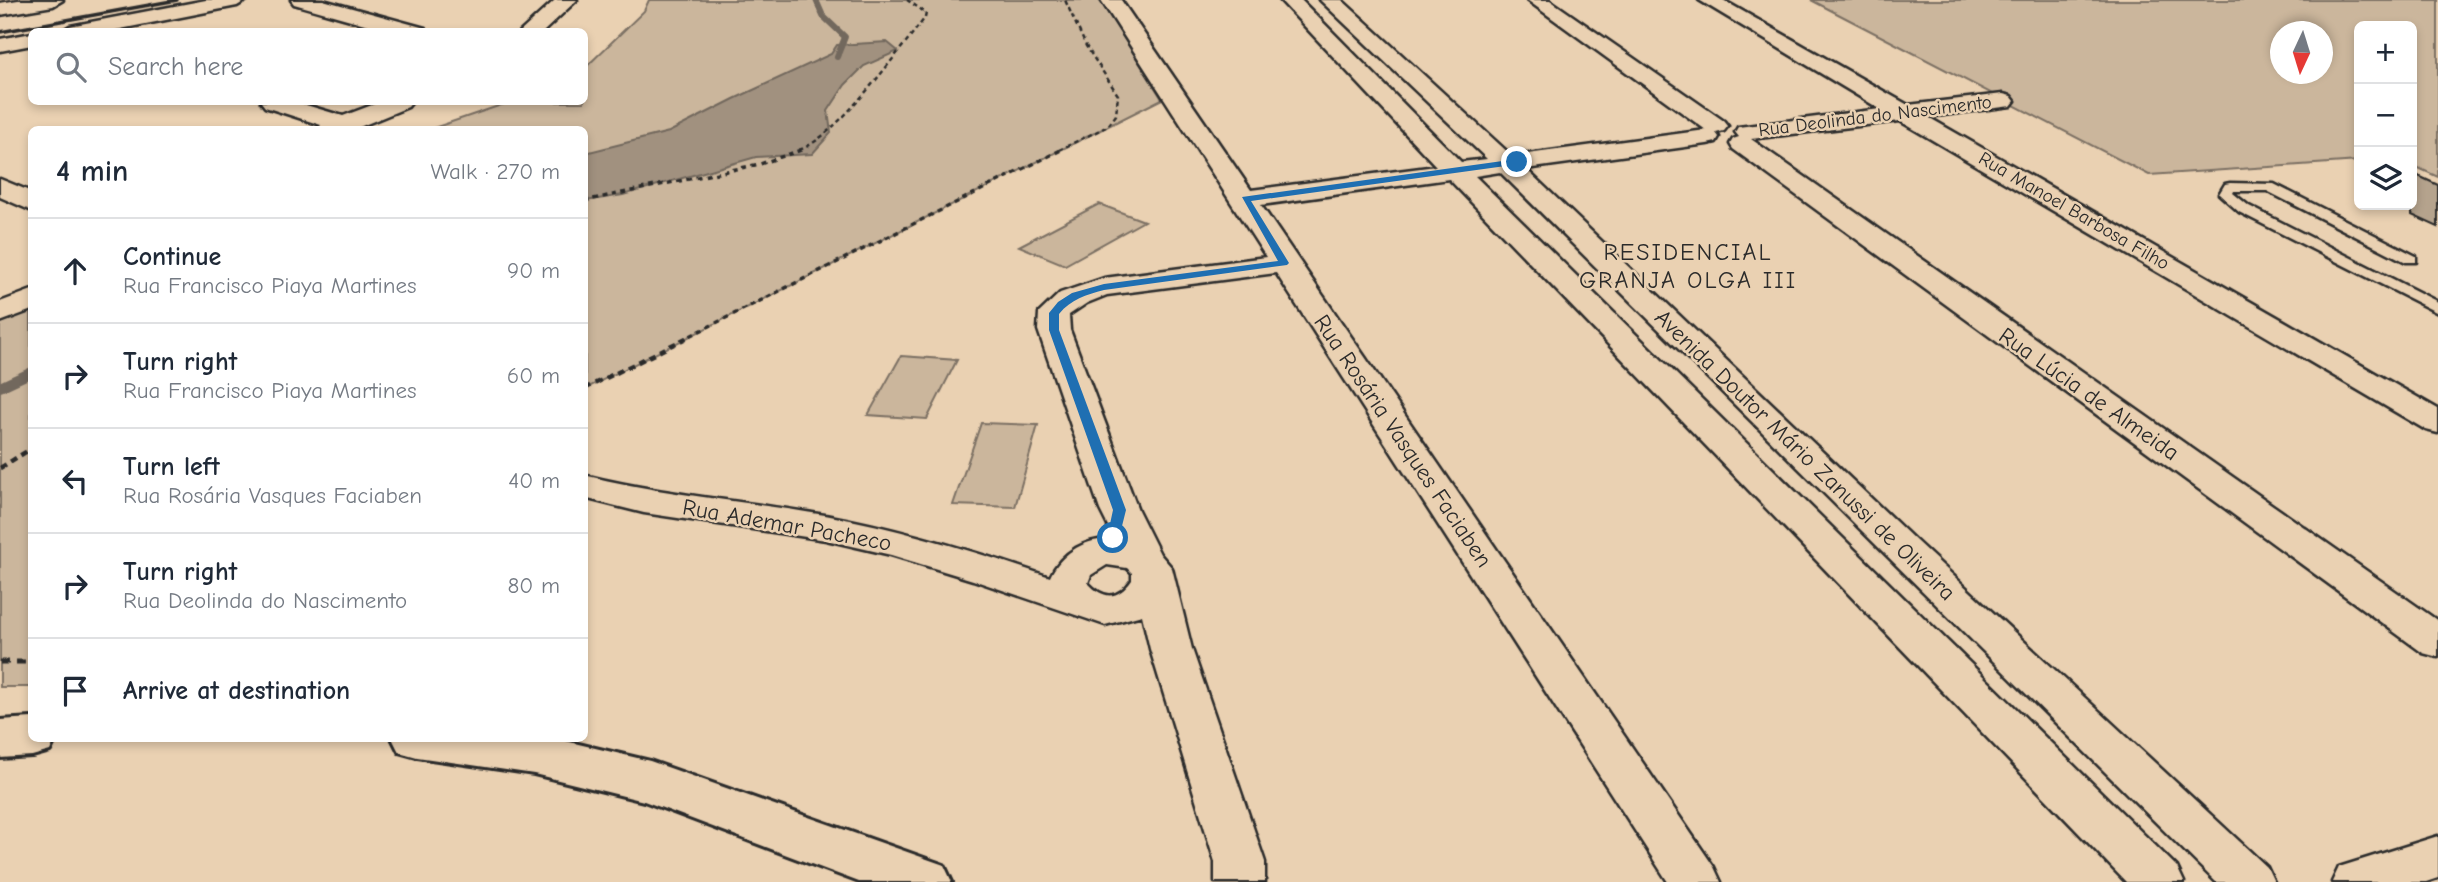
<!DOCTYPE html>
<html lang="en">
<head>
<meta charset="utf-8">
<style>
	:root { --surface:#fff; --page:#f6f6f7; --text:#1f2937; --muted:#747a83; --line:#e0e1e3 }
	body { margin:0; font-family:"Comic Neue",sans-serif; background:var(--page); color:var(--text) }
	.controls { position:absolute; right:21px; top:21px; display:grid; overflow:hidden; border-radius:10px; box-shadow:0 4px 10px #0003 }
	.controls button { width:63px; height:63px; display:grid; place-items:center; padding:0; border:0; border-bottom:2px solid var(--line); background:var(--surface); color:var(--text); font:35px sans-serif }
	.compass { position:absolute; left:2270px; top:21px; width:63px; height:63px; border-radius:50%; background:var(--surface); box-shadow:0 4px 10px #0003; rotate:184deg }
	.stop { position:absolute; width:21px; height:21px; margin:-16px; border:5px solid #1f6fb2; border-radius:50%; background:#fff }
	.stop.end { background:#1f6fb2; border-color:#fff; box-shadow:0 2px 7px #0008 }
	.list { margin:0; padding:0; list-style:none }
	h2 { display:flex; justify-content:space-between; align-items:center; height:91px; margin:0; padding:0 28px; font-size:30px }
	h2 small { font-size:23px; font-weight:400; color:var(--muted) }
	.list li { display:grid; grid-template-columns:46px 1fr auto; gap:21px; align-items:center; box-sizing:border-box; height:105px; padding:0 28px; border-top:2px solid var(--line) }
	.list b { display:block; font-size:26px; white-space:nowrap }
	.list p { margin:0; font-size:23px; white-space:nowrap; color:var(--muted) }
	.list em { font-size:23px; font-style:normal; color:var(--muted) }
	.icon { flex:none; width:38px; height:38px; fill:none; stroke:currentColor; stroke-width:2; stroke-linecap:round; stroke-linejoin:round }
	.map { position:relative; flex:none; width:2438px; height:882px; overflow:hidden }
	.search { position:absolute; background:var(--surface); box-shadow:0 4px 10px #0003; left:28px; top:28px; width:560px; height:77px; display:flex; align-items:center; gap:18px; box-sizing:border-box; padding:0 24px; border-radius:10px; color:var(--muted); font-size:26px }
	.panel { position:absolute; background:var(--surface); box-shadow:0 4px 10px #0003; left:28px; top:126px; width:560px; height:616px; border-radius:10px }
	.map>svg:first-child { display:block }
	.green { fill:#cbb69c; stroke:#7b7064; stroke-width:2; fill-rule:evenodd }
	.water { fill:#a1917f; stroke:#72685d; stroke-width:2 }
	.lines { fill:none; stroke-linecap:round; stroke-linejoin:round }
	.stream-far1 { stroke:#72685d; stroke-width:6 }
	.stream { stroke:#72685d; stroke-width:10 }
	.building { fill:#b5a38d; stroke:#2b2b2b; stroke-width:2 }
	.service-casing { stroke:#2b2b2b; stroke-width:5 }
	.minor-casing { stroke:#2b2b2b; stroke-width:5 }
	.tertiary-casing { stroke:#2b2b2b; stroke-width:6 }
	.path-far3 { stroke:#2b2b2b; stroke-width:2.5; stroke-dasharray:4.5 3.5; stroke-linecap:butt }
	.path-far2 { stroke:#2b2b2b; stroke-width:3.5; stroke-dasharray:5 4.5; stroke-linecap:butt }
	.path-far1 { stroke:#2b2b2b; stroke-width:4.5; stroke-dasharray:7 5; stroke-linecap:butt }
	.path { stroke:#2b2b2b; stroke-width:5; stroke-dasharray:9 7; stroke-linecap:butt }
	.service { fill:#ead1b2; fill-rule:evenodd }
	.minor { fill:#ead1b2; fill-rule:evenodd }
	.tertiary { fill:#ead1b2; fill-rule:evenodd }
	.rail { stroke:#2b2b2b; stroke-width:3.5 }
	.route { fill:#1f6fb2 }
	.labels { text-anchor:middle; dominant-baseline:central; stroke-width:5; stroke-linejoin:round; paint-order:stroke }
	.far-street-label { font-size:19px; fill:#2b2b2b; stroke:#ead1b2 }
	.street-label { font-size:23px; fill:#2b2b2b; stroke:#ead1b2 }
	.neighbourhood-label { font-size:24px; letter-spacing:2px; fill:#2b2b2b; stroke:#ead1b2 }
</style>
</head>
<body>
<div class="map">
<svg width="2438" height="882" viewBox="0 0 2438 882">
	<rect width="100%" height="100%" fill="#ead1b2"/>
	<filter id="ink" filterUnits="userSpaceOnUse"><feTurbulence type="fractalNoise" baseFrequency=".0143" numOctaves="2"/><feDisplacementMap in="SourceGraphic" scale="14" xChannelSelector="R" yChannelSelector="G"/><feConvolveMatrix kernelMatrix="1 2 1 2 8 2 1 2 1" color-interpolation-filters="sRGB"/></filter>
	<g filter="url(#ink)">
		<path class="green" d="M649 0H1100L1162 99 585 389 584 130H428L510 102H584L585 68 644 11Z
			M1811 0H2438V177L2412 165V26H2359V161L2149 175ZM2280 32H2322V74H2280Z
			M1099 204 1144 221 1065 265 1019 246Z
			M31 309V687H0V323Z
			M901 356 957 360 927 419 868 415Z
			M981 423 1038 425 1015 507 953 505Z"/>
		<path class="water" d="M887 42 898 51 864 66 845 85 828 111 831 133 812 154 756 157 623 195 585 201V153L669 132 734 99 831 54 837 45Z"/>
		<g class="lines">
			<path class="stream-far1" d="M816 0 823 16 845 37 837 57"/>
			<path class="stream" d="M0 387 32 372"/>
		</g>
		<path class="building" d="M2412 173 2438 185V227L2412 215Z"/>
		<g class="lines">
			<defs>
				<path id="service" d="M2230 183 2274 184 2416 256V262H2406L2267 191H2234L2233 193 2249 206 2438 302V313L2239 212 2219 194 2225 184Z"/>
				<path id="minor" d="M18 0H63L53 6 0 15V3Z
					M206 0H247L237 6 105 32H60L70 26Z
					M291 0H323L425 28 428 32H393L294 4Z
					M555 0H577L543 32H520Z
					M1101 0H1121L1251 190 1436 166 1280 0H1301L1461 162 1487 159 1320 0H1342L1512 156 1706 130 1527 0H1550L1724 121 1728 126 1724 131 1716 133 1719 137 1716 142 1707 144 1526 169 1916 541 2267 867 2274 882H2216L1500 172 1475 176 2177 867 2184 882H2126L1449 179 1261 205 1714 867 1721 882H1668L1276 273 1107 295 1087 303 1069 315 1070 330 1138 510 1160 554 1172 568 1192 649 1265 862V882H1215V862L1150 649 1142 615 1105 625 973 580 891 555 826 540 644 513 584 498V475C664 495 745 501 825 515 901 529 977 552 1050 577 1061 553 1087 536 1115 540L1100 510 1038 330 1039 313 1060 293 1104 278 1266 257ZM1107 565 1127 568 1132 573V580C1118 600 1104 600 1088 583L1091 575Z
					M1699 0H1723L1908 105 2003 94 2011 96 2015 101 2011 106 1928 117 2438 409V433L2426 430 1900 121 1751 139 2438 621V657L2423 653 1733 149 1730 144 1733 139 1739 137 1735 132 1738 127 1880 109Z
					M32 33V45L0 51V39Z
					M261 102H296L343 116 380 102H412L408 107 352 130H317L321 125 265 107Z
					M0 179 32 192V211L0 197Z
					M32 290V310L0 322V302Z
					M2438 836V878L2426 882H2332L2339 867Z"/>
				<path id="tertiary" d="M32 718V738H56L50 751 32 756 0 758V720Z
					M392 738H553L650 761 944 865 952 882H859L644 801 534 774 417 757 399 752Z"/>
			</defs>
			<use href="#service" class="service-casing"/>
			<use href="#minor" class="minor-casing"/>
			<use href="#tertiary" class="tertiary-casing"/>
			<path class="path-far3" d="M799 150C837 137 898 51 925 18L926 13 907 0
				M1059 150 1108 126 1116 115 1118 95 1086 46 1065 0"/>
			<path class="path-far2" d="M584 201 760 164 804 149
				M682 340 1063 149"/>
			<path class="path-far1" d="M584 389 686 338
				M0 468 32 448"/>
			<path class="path" d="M0 662H32"/>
			<use href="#service" class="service"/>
			<use href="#minor" class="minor"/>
			<use href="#tertiary" class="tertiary"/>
			<path class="rail" d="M0 32 177 0"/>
		</g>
	</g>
	<path class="route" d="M1517 159 1520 164 1251 201 1289 263 1287 265 1104 290C1086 295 1071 299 1059 314V330L1126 510 1119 538 1113 542 1108 541 1107 538 1113 510 1049 330V313L1058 302 1072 293 1104 284 1278 261 1242 197Z"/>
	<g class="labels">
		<g class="far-street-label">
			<text transform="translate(1875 116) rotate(-7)">Rua Deolinda do Nascimento</text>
			<text transform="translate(2074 211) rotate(30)">Rua Manoel Barbosa Filho</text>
		</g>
		<g class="street-label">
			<text transform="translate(2089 394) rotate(35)">Rua Lúcia de Almeida</text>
			<text transform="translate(1403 441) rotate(56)">Rua Rosária Vasques Faciaben</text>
			<text transform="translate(1805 455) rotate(44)">Avenida Doutor Mário Zanussi de Oliveira</text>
			<text transform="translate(787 525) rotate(10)">Rua Ademar Pacheco</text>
		</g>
		<g class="neighbourhood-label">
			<text x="1688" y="252">RESIDENCIAL<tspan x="1688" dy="28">GRANJA OLGA III</tspan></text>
		</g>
	</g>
</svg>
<div class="controls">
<button>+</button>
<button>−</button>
<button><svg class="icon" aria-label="layers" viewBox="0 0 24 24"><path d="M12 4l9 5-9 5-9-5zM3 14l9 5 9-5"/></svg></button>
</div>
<svg class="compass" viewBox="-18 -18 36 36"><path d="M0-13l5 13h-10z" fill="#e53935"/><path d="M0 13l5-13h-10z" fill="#747a83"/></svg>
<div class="stop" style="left:1113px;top:538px"></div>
<div class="stop end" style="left:1517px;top:162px"></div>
<div class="search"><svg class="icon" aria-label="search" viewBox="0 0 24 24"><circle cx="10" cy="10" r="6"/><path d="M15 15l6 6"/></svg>Search here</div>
<section class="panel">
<h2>4 min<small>Walk · 270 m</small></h2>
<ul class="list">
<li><svg class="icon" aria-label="ahead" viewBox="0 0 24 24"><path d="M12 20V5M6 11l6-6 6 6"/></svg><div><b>Continue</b><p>Rua Francisco Piaya Martines</p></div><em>90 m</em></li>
<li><svg class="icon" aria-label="right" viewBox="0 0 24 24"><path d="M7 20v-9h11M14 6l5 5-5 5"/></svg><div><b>Turn right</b><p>Rua Francisco Piaya Martines</p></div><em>60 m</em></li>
<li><svg class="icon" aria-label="left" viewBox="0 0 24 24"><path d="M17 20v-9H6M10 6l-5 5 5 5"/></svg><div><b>Turn left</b><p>Rua Rosária Vasques Faciaben</p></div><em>40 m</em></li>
<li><svg class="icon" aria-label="right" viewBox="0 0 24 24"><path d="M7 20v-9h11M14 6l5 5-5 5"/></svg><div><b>Turn right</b><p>Rua Deolinda do Nascimento</p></div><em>80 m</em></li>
<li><svg class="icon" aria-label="arrive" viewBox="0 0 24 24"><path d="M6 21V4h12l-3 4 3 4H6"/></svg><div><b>Arrive at destination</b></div></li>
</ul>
</section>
</div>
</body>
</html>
